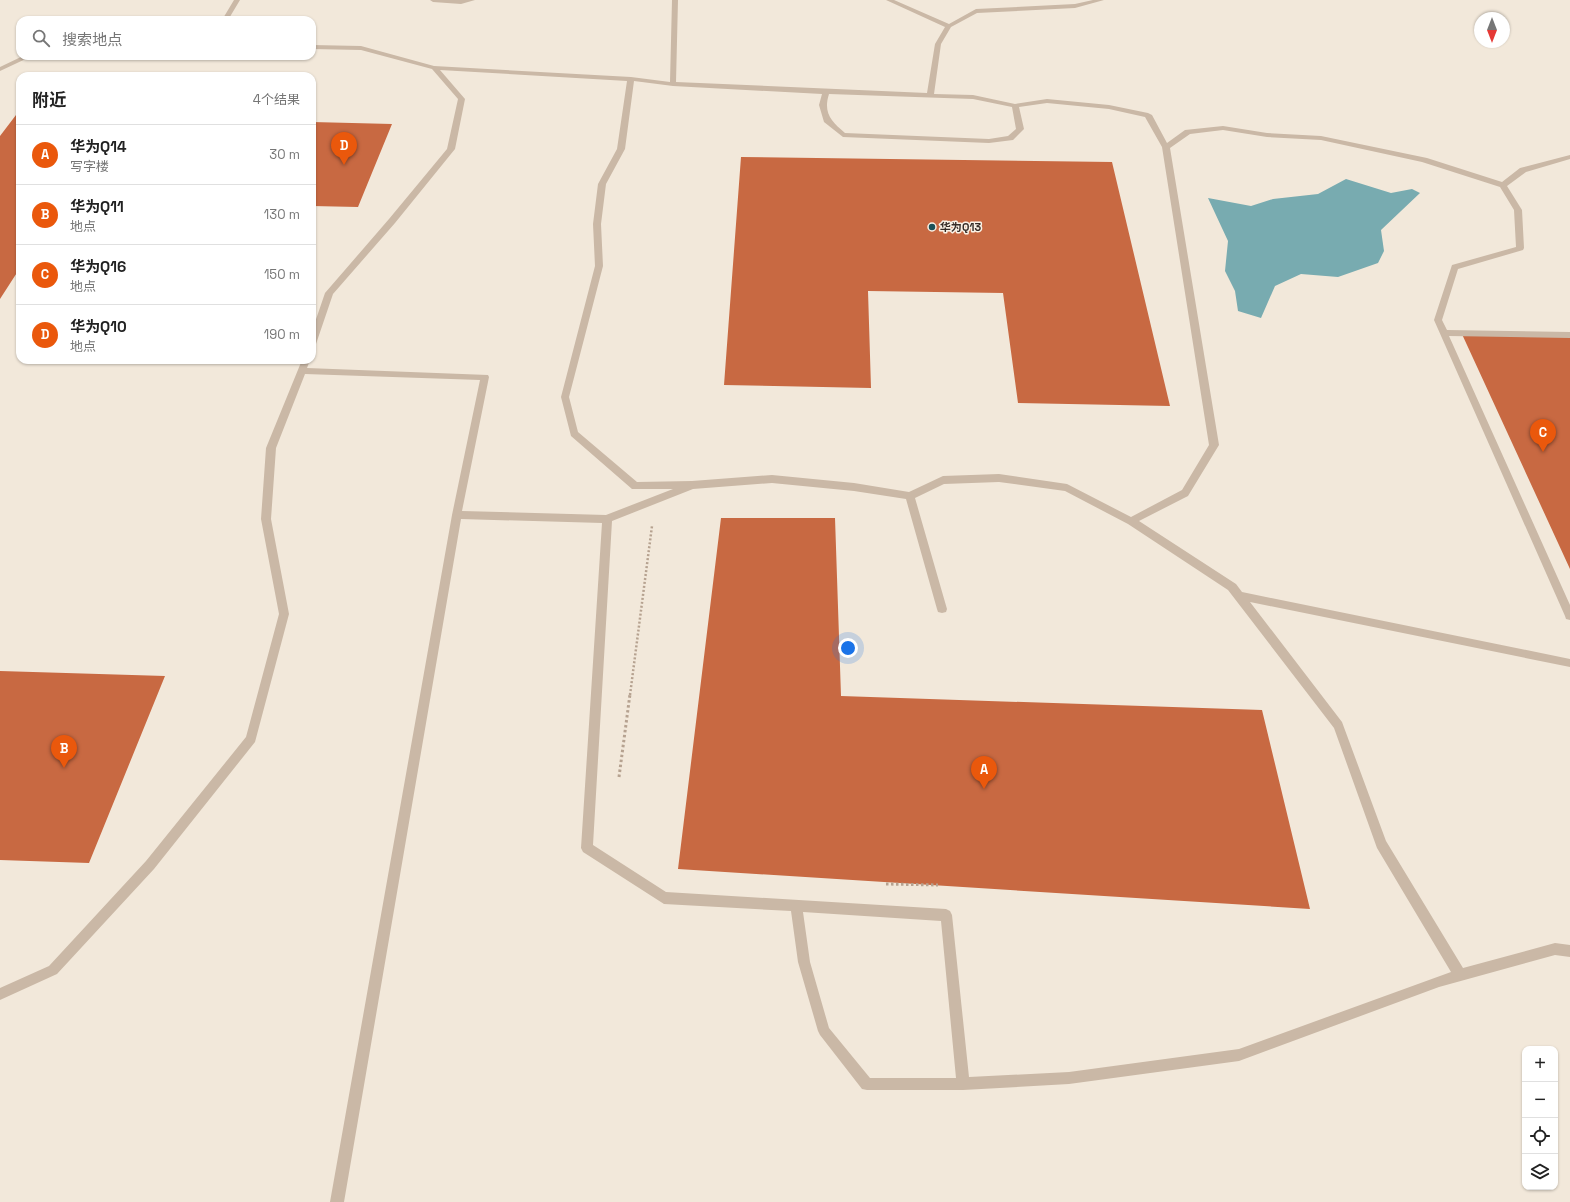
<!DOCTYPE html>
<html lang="zh">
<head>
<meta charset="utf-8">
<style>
	:root { --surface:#fff; --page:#f2f2f2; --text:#222; --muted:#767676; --line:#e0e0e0; --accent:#ea580c }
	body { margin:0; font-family:"Space Grotesk","Noto Sans SC",sans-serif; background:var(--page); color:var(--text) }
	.controls { position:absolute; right:12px; bottom:12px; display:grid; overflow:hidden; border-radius:8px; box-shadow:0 1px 3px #0004 }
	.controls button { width:36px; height:36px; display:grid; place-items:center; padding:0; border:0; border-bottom:1px solid var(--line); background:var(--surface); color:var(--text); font:20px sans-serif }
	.compass { position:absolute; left:1474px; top:12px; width:36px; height:36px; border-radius:50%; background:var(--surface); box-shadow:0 1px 3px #0004; rotate:180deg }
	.you { position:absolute; left:848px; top:648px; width:14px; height:14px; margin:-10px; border:3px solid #fff; border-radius:50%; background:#1a73e8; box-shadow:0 0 0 6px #1a73e833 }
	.badge { display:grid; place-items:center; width:26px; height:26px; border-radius:50%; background:var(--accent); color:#fff; font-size:13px; font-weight:700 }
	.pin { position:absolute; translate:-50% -33px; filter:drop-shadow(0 1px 2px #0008) }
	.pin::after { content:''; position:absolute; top:21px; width:14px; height:12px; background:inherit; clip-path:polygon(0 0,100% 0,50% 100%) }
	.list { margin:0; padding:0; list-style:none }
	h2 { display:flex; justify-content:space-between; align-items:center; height:52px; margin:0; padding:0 16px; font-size:17px }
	h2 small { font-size:13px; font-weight:400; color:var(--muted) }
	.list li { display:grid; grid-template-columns:26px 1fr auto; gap:12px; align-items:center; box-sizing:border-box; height:60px; padding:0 16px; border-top:1px solid var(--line) }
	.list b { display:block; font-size:15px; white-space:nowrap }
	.list p { margin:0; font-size:13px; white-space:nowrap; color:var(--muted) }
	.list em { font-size:13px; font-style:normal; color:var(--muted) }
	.icon { flex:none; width:22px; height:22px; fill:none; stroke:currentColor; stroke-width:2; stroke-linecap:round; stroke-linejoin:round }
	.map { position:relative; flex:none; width:1570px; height:1202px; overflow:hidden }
	.search { position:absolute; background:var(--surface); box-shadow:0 1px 3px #0004; left:16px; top:16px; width:300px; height:44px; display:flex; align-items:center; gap:10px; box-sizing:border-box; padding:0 14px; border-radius:12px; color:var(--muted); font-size:15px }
	.panel { position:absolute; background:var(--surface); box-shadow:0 1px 3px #0004; left:16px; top:72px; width:300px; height:292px; border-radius:12px }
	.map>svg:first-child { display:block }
	.water { fill:#78abb0 }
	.building { fill:#c86942 }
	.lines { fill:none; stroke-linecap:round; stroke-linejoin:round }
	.path-far1 { stroke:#b6a290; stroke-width:2.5; stroke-dasharray:2 2; stroke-linecap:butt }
	.path { stroke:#b6a290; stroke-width:3; stroke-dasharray:2.5 2.5; stroke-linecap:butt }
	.service { fill:#cab8a6; fill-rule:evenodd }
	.poi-dot { fill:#1c5158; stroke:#faf2e6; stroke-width:1.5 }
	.labels { text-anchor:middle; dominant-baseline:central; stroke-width:3; stroke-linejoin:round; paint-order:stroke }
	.far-poi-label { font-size:11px; font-weight:bold; fill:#362c27; stroke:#faf2e6; text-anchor:start }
</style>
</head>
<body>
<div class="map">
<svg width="1570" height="1202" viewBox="0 0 1570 1202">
	<rect width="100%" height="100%" fill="#f2e8da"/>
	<path class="water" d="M1346 179 1391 193 1412 189 1420 193 1381 230 1384 251 1378 263 1338 277 1301 274 1275 286 1261 318 1238 311 1235 291 1225 271 1228 241 1208 198 1251 206 1273 199 1318 194Z"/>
	<path class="building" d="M16 115H20V268L0 299V136Z
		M312 122 392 124 358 207 312 206Z
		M741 157 1112 162 1170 406 1018 403 1003 293 868 291 871 388 724 385Z
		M1461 332 1570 335V569Z
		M721 518H835L841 696 1262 710 1310 909 678 869Z
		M0 671 165 676 89 863 0 860Z"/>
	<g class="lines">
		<path class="path-far1" d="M630 695 652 526"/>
		<path class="path" d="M619 777 630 694
			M886 884 938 885"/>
		<path class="service" d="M234 0H240L228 20H222Z
			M430 0H475L461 4 433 2Z
			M672 0H678L676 82 927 93 935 44 945 27 886 0H894L949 24 976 9 1075 4 1093 0H1104L1075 8 977 13 951 27 941 44 934 94 973 95 1015 104 1047 99 1109 105 1148 113 1152 115 1167 143 1185 130 1223 126 1267 133 1321 136 1427 158 1502 182 1520 168 1570 155V159L1526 172 1507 186 1522 210 1524 248 1523 250 1458 269 1442 320 1447 330 1570 332V338L1449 336 1570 605V620L1566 619 1565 616 1434 320 1452 265 1516 247 1514 210 1500 187 1422 162 1321 140 1267 137 1223 130 1190 134 1170 148 1219 445 1188 496 1139 521 1236 584 1242 592 1570 659V667L1250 602 1342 722 1386 841 1463 968 1555 943 1570 945V957L1555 955 1439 987 1239 1061 1069 1084 963 1090H867L862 1089 820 1035 818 1031 798 962 791 911 664 904 583 852 581 848 602 523 461 519 344 1202H330L452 515 480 380 305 374 276 448 271 519 289 614 255 742 154 869 57 974 0 1000V988L49 966 146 861 246 737 279 614 261 519 266 448 302 360H310L307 368 488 375 489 377 462 511 606 515 673 489H632L571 436 561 397 595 266 593 224 598 184 617 149 627 81 440 70 465 99 455 149 395 223 333 294 316 344 312 347V331L325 293 389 219 447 149 458 99 432 69 361 50 312 49V45L361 46 434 66 631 77 670 82ZM634 81 673 86 822 94 819 105 824 122 843 137 989 143 1013 140 1024 129 1019 107 1047 103 1109 109 1145 117 1162 147 1209 445 1182 490 1131 517 1067 484 999 474 943 476 909 492 854 483 772 475 692 481 637 482 578 432 569 397 603 266 601 224 606 184 625 149ZM829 94 973 99 1012 107 1016 129 1008 136 989 139 845 133C831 121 823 113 829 94ZM999 482 1065 491 1128 524 1228 590 1334 728 1377 848 1451 972 1239 1049 1069 1072 969 1077 952 915 950 911 946 909 666 892 593 845 612 521 693 489 772 483 854 491 906 499 937 609 938 612 942 613 946 612 947 609 915 498 944 484ZM803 912 941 921 956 1078H870L829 1028 810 962Z
			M23 56H32L0 71V67Z"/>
	</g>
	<circle class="poi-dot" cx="932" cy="227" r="4"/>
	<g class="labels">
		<g class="far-poi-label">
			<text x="940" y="227">华为Q13</text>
		</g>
	</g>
</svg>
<div class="controls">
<button>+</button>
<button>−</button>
<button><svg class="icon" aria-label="locate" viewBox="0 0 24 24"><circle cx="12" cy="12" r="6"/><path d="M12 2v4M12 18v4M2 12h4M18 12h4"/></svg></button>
<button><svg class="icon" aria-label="layers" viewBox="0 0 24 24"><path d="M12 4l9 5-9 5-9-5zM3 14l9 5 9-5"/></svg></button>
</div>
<svg class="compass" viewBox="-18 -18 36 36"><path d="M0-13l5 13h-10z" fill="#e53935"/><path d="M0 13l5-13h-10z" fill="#767676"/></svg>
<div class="you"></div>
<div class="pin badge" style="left:984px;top:789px">A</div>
<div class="pin badge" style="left:64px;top:768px">B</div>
<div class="pin badge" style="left:1543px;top:452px">C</div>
<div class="pin badge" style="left:344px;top:165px">D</div>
<div class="search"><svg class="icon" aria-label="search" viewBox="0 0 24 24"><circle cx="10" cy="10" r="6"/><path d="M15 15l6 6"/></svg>搜索地点</div>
<section class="panel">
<h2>附近<small>4个结果</small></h2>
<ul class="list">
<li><span class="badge">A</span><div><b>华为Q14</b><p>写字楼</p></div><em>30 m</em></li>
<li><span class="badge">B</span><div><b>华为Q11</b><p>地点</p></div><em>130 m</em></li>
<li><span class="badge">C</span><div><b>华为Q16</b><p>地点</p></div><em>150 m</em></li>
<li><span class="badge">D</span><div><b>华为Q10</b><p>地点</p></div><em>190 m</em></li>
</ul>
</section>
</div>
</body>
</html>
